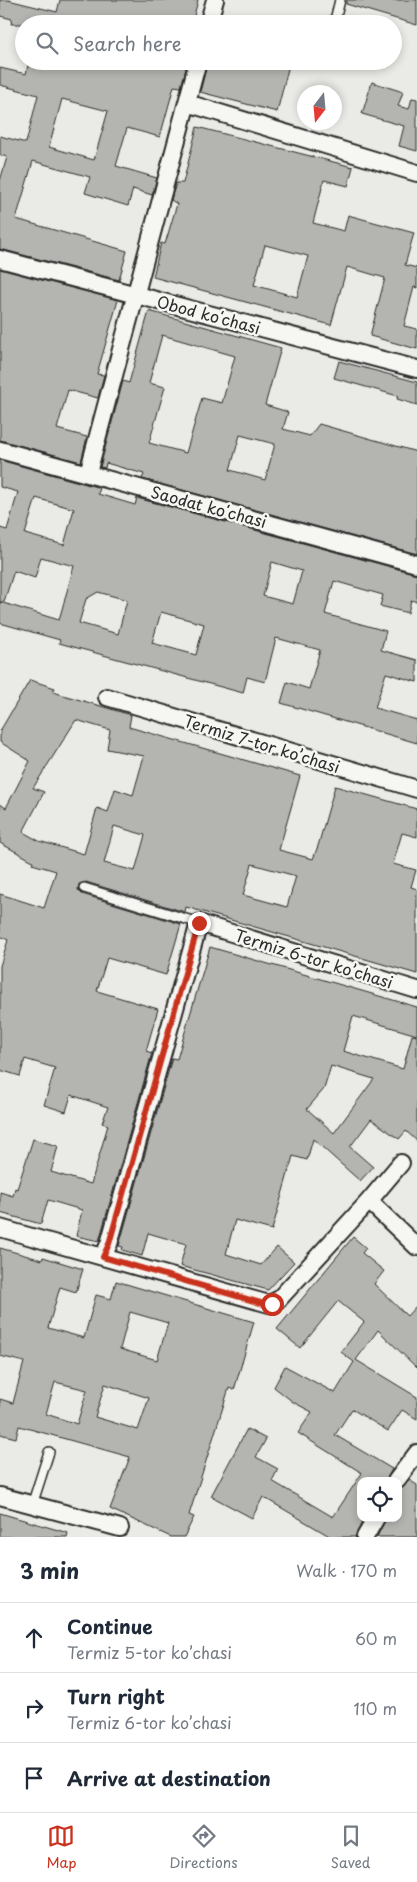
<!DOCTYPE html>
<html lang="en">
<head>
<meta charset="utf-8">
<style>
	:root { --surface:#fff; --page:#f2f2f3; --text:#1f2937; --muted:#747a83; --line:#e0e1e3; --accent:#c8321e }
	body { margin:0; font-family:"Playpen Sans",sans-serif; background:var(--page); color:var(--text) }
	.controls { position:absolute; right:15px; bottom:15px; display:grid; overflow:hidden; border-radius:10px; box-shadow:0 2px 8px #0003 }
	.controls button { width:45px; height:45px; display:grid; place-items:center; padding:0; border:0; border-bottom:1px solid var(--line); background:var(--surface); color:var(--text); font:25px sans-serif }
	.compass { position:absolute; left:297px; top:85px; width:45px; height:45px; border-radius:50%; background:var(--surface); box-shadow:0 2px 8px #0003; rotate:196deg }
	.stop { position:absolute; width:15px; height:15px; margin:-11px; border:4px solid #c8321e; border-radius:50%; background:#fff }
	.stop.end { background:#c8321e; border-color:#fff; box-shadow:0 1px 5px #0008 }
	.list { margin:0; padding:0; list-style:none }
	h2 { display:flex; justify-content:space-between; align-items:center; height:65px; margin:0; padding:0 20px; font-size:21px }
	h2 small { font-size:16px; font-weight:400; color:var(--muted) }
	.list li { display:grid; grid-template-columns:32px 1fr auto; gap:15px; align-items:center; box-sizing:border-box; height:70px; padding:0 20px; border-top:1px solid var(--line) }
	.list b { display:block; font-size:19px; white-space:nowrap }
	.list p { margin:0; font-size:16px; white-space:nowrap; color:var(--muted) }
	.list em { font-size:16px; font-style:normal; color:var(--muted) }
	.icon { flex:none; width:28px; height:28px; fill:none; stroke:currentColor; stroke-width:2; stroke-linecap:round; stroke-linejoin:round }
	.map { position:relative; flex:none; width:417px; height:1537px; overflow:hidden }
	.search { position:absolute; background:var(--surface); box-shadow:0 2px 8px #0003; left:15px; right:15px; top:15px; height:55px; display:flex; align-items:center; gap:12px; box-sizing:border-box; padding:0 18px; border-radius:28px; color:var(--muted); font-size:19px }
	.sheet { height:275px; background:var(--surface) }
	nav { display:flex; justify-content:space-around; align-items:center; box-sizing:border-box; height:70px; border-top:1px solid var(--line); background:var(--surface); font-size:14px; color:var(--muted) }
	nav a { display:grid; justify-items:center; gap:2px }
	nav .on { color:var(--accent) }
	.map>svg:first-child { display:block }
	.building { fill:#b4b4b1; stroke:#2b2b2b; fill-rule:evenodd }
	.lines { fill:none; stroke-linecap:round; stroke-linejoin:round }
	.service-casing { stroke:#2b2b2b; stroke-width:12 }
	.minor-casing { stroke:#2b2b2b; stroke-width:20 }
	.service { stroke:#f6f6f2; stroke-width:9 }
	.minor { stroke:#f6f6f2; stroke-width:16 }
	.route { stroke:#c8321e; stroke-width:6 }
	.labels { text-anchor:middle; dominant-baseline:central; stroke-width:5; stroke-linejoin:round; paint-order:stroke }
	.street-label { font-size:16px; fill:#2b2b2b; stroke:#f6f6f2 }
</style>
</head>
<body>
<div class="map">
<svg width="417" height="1537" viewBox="0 0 417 1537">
	<rect width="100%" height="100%" fill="#eaeae6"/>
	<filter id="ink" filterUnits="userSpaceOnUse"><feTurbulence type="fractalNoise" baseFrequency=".02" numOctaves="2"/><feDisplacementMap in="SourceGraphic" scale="10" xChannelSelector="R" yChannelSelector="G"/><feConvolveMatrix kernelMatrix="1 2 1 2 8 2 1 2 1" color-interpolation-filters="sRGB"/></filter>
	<g filter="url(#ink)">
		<path class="building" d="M0 0H8L57 12 60 0H198L192 24H11L12 19 0 16Z
			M347 0H417V25L346 4Z
			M29 61H188L181 87 174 86 160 137 127 128 116 166 157 178 152 195 133 189 128 206 85 193 90 177 33 161 16 219 127 251 119 280 0 249V181L7 157 0 155V136L26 143 38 95 0 85V68L26 74ZM62 99 108 111 94 160 49 147Z
			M208 61H290L277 112 200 92Z
			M372 82 403 92 398 106 409 109 412 98 417 99V151L399 146 404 126 362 114Z
			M197 127 353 167 348 186 324 180 313 223 344 231 348 215 414 233 405 265 417 268V288L414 287 404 326 417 329V349L370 336 385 278 347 267 331 325 153 277 161 243 165 244 177 204 171 200 176 183H183ZM265 245 308 256 297 297 254 285Z
			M0 269 118 300 97 374 104 375 98 398 68 390 57 429 87 437 81 462 0 440Z
			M149 311 281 348 265 405 288 412 283 429 310 436 319 424 417 452V554L142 479 144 474 106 463 105 468 100 467 123 381 129 383ZM162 335 235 356 222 403 202 398 186 453 149 443 165 387 149 383ZM240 435 275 444 265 480 230 470Z
			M339 361 417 382V405L397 399 398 396 334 378Z
			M0 460 100 488 98 494 135 505 137 498 417 574V602L411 600 408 613 380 606 383 595 334 581 325 614 386 631 381 650 417 660V682L386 673 375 708 417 720V743L281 703 287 682 309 689 320 650 276 638 265 682 247 677 243 693 59 643 60 640 0 623V602L59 620 74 566 41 557 35 578 14 571 4 602H0V528L7 530 18 492 0 487ZM36 498 74 509 64 545 25 534ZM272 562 302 571 293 604 263 596ZM98 592 127 600 118 634 79 623 86 599ZM161 612 204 624 196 655 152 643Z
			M30 680 55 688 53 692 131 715 129 727 300 776 279 850 313 859 318 846 335 786 417 809V837L402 833 393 864 416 870 411 887 417 889V974L186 907 185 912 86 882 79 884 78 890 82 894 181 924 166 975 107 958 97 991 158 1009 146 1051 152 1053 99 1241 76 1236 82 1210 48 1200 41 1224 0 1213V1192L13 1196 15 1188 17 1189 33 1139 58 1146 51 1172 91 1184 108 1125 102 1123 108 1107 71 1095 66 1112 44 1105 55 1068 25 1059 20 1076 0 1070V966L8 940 0 936V894L44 908 56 871 32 864 33 861 0 843V804L6 808 30 761 0 742V731ZM76 720 110 730 107 749 144 756 133 795 115 789 108 812 97 808 84 854 39 841 23 832 44 792 33 788ZM114 826 145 835 135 871 104 863ZM252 864 296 876 287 907 243 895Z
			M210 947 417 1007V1035L353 1016 343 1051 403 1069 412 1035 417 1036V1141L406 1131 399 1139 371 1119 350 1147 373 1167 360 1181 313 1139 307 1160 293 1156 272 1230 235 1220 226 1254 261 1265 277 1247 294 1262 268 1290 180 1266 186 1244 148 1233 142 1256 122 1250 123 1247 119 1246 172 1058 177 1059ZM331 1066 374 1079 334 1133 307 1109 324 1089Z
			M353 1237 366 1248 362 1253 384 1271 374 1284 407 1316 417 1305V1368L378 1330 356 1360 417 1397V1419L402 1410 388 1431 352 1409 335 1435 392 1469 386 1481H361V1518H364L355 1537H331L263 1497 252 1518 211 1496 247 1429 266 1439 256 1457 278 1469 272 1481 333 1517 362 1473 298 1433 312 1412 293 1402 274 1387 285 1366 335 1393 354 1362 341 1352 364 1322 338 1301 300 1348 277 1329Z
			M0 1248 42 1260 43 1257 83 1269 76 1292 60 1287 48 1328 84 1338 96 1295 111 1299 116 1281 254 1322 234 1390 229 1388 189 1515 194 1517 184 1537H171L110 1509 130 1457 19 1426 16 1438 0 1434V1399L13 1403 24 1362 0 1356ZM130 1312 168 1323 157 1360 120 1349ZM55 1382 87 1390 77 1424 46 1414ZM105 1384 149 1398 138 1430 95 1417Z
			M409 1480 417 1485V1537H377L386 1518H398V1490L404 1487Z
			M0 1513 68 1533 67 1537H0Z"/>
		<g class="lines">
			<defs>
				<path id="service" d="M334 24 340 0
					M84 888 199 923
					M32 1505 49 1452"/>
				<path id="minor" d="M208 24 215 0
					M187 103 417 173
					M0 259 417 369
					M0 450 417 564
					M88 473 198 61
					M107 697 417 789
					M369 1201 401 1163
					M0 1228 269 1304 278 1300 369 1201 417 1247
					M103 1257 109 1244 199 923 417 990
					M396 1481 417 1453
					M0 1496 120 1528
					M365 1537 376 1518"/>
			</defs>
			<use href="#service" class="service-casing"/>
			<use href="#minor" class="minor-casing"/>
			<use href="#service" class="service"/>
			<use href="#minor" class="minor"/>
		</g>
	</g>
	<g class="lines" filter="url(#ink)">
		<path class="route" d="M199 923 109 1244 103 1257 264 1304H272"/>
	</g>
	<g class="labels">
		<g class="street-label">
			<text transform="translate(209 314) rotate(15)">Obod koʻchasi</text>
			<text transform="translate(209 506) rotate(15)">Saodat koʻchasi</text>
			<text transform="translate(262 743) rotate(17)">Termiz 7-tor koʼchasi</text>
			<text transform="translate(314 958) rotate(17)">Termiz 6-tor koʼchasi</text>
		</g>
	</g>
</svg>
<div class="controls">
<button><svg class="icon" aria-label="locate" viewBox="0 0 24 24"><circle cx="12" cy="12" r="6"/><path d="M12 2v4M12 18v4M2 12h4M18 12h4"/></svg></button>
</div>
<svg class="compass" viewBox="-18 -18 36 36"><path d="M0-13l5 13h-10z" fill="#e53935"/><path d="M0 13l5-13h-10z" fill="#747a83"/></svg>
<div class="stop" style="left:272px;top:1304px"></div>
<div class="stop end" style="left:199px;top:923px"></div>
<div class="search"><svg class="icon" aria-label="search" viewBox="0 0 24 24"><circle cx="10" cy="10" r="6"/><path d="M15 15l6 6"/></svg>Search here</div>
</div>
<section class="sheet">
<h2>3 min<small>Walk · 170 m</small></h2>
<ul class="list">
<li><svg class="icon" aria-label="ahead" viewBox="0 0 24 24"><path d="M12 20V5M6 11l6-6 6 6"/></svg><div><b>Continue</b><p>Termiz 5-tor koʼchasi</p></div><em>60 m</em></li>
<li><svg class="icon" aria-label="right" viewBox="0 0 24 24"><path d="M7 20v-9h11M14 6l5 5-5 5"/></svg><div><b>Turn right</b><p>Termiz 6-tor koʼchasi</p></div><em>110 m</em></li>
<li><svg class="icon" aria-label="arrive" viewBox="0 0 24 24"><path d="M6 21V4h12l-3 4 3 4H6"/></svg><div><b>Arrive at destination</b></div></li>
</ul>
</section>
<nav>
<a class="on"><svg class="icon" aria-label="map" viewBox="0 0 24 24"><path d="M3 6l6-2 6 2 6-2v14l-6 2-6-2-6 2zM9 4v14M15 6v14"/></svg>Map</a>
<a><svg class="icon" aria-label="directions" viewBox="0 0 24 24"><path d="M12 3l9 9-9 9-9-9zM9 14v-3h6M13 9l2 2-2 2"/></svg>Directions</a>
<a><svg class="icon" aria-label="saved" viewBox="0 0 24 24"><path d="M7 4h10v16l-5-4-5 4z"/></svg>Saved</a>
</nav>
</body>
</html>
